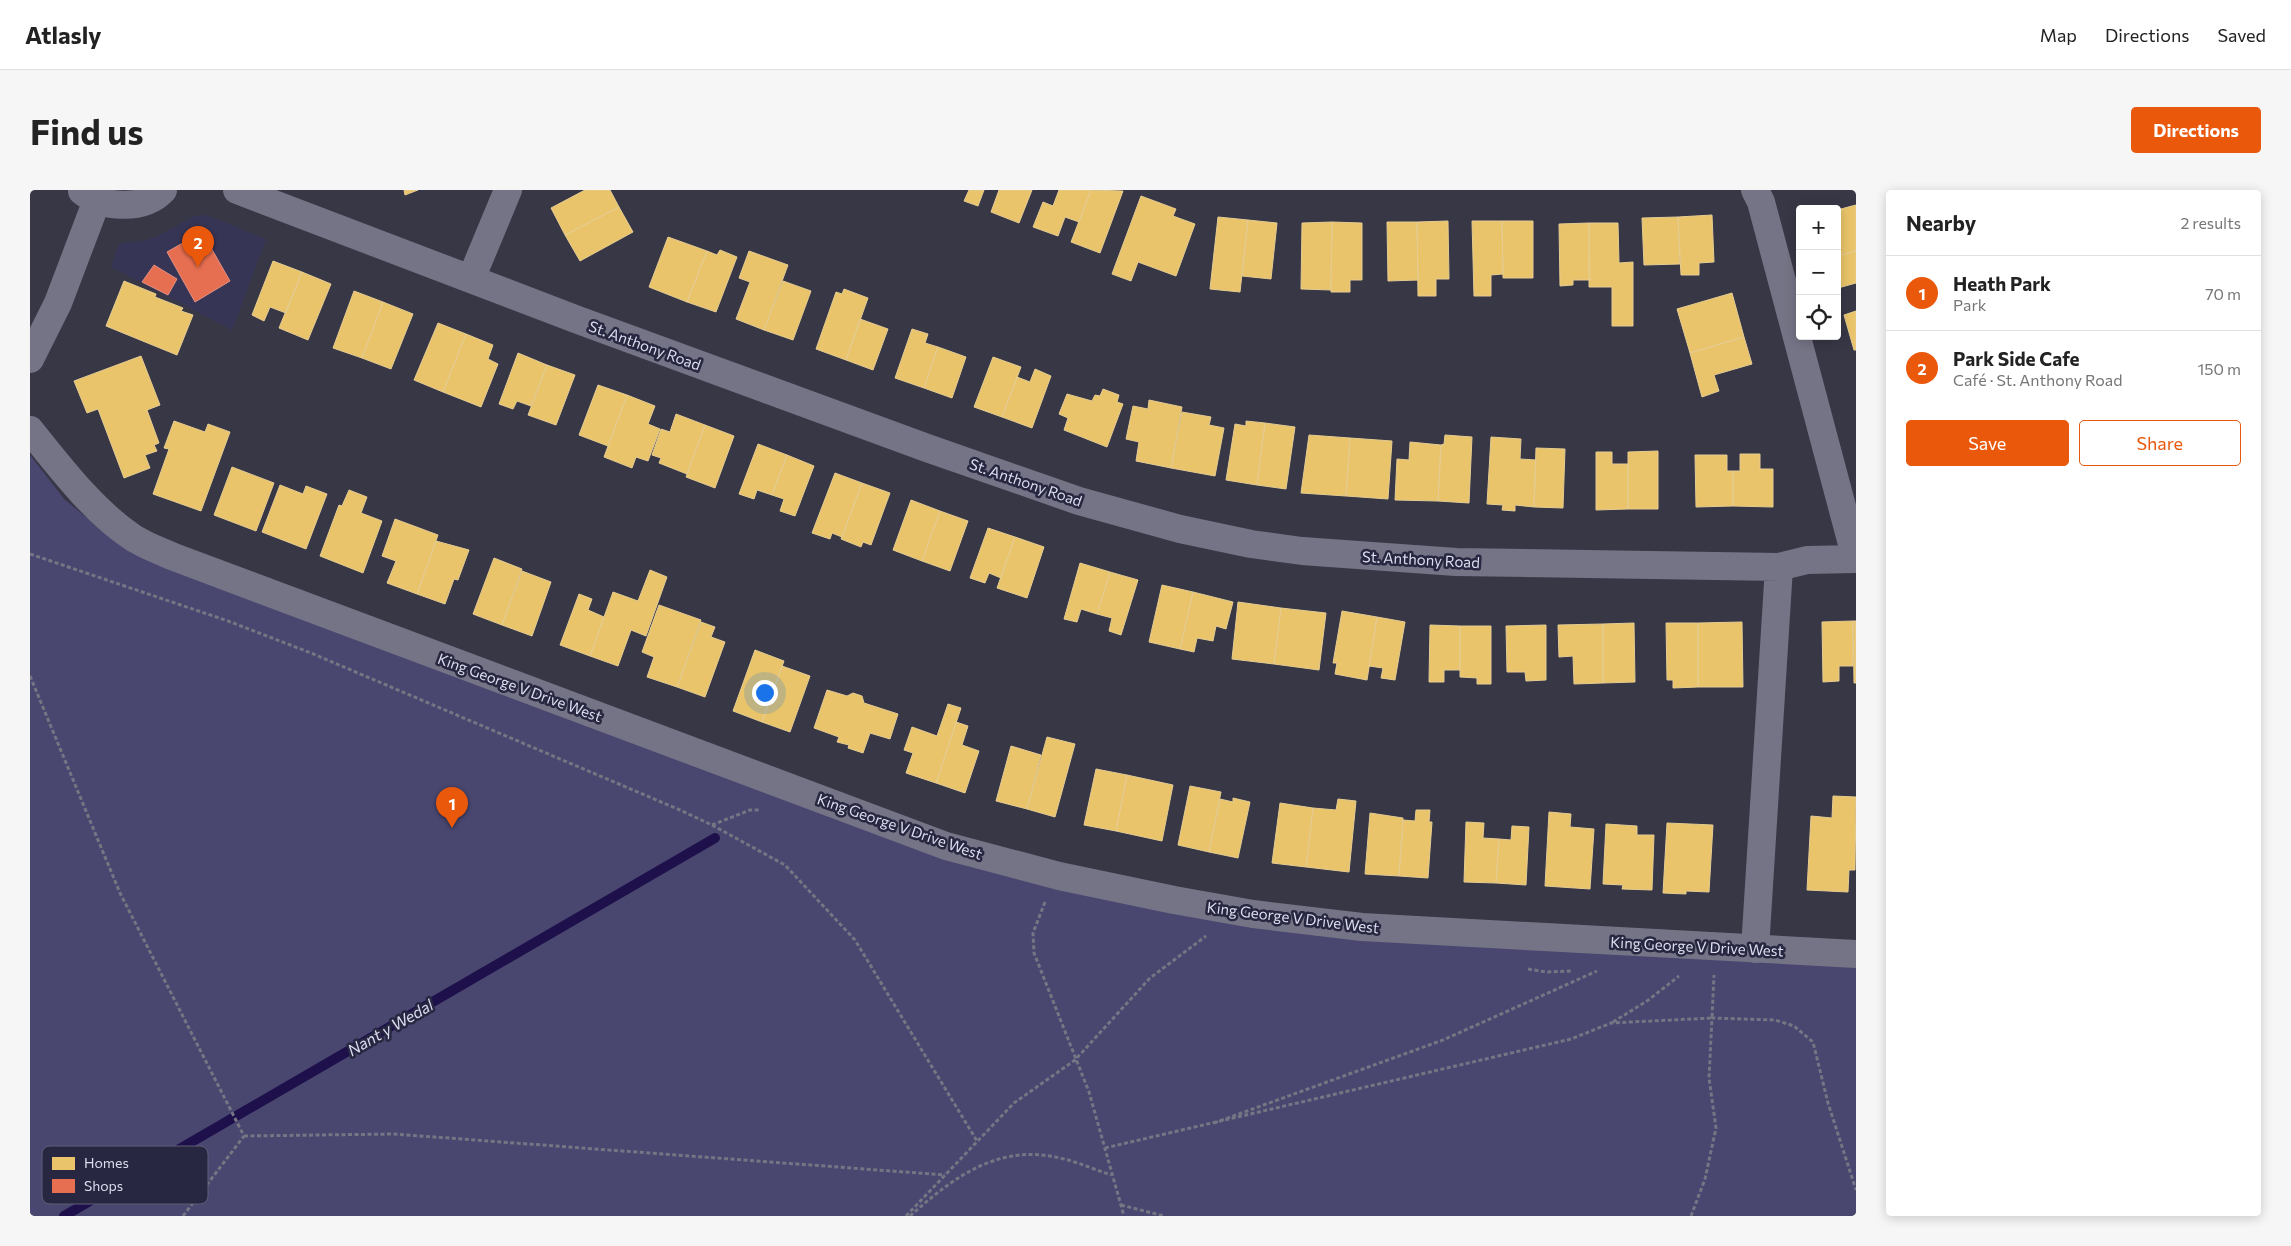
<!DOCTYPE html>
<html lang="en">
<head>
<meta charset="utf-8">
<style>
	:root { --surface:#fff; --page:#f6f6f6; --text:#222; --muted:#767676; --line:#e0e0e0; --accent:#ea580c }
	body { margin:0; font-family:Commissioner,sans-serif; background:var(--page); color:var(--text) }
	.controls { position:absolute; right:15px; top:15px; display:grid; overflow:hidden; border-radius:5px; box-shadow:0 2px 12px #0003 }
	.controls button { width:45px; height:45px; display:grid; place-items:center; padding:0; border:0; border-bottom:1px solid var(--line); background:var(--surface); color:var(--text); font:25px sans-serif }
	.you { position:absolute; left:734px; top:502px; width:18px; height:18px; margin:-12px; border:4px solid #fff; border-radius:50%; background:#1a73e8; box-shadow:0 0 0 8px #1a73e833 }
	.badge { display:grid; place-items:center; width:32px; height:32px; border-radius:50%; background:var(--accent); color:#fff; font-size:16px; font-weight:700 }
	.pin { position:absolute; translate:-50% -41px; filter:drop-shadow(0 1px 2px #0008) }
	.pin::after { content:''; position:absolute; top:26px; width:18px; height:15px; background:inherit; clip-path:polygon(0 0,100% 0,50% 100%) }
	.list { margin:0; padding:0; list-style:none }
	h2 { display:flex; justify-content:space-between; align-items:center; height:65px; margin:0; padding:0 20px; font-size:21px }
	h2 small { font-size:16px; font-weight:400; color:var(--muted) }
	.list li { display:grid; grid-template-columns:32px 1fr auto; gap:15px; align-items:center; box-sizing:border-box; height:75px; padding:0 20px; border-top:1px solid var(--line) }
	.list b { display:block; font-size:19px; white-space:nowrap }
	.list p { margin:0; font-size:16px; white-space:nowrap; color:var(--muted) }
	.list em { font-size:16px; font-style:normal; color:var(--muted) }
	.actions { display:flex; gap:10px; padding:15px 20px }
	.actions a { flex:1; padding:11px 0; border:1px solid var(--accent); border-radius:5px; text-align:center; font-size:18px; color:var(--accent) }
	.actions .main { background:var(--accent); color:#fff }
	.icon { flex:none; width:28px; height:28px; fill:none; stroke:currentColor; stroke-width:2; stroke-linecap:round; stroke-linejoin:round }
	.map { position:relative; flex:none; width:1826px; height:1026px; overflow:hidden; border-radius:5px }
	header { display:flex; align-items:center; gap:30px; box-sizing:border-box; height:70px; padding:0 25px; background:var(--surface); border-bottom:1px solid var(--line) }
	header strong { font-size:24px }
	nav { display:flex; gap:28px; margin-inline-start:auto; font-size:18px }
	.intro { display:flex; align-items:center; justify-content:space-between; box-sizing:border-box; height:120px; padding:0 30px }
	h1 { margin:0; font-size:35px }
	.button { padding:12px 22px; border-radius:5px; background:var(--accent); color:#fff; font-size:18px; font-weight:700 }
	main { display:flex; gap:30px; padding:0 30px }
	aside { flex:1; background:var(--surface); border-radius:5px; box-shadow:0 2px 12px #0003 }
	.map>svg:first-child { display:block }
	.built { fill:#373555 }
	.green { fill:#494770 }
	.homes { fill:#e9c46a; stroke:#e5cc92 }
	.shops { fill:#e76f51; stroke:#e49080 }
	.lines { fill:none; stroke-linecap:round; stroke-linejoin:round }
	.stream { stroke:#1e114b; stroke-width:10 }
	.path { stroke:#757583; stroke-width:3; stroke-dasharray:4 2.5; stroke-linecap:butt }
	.minor { stroke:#757486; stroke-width:28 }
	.labels { text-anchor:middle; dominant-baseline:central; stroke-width:5; stroke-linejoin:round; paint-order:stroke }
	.street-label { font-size:15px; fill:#dcddee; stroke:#282741 }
	.water-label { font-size:16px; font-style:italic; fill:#dbdbf0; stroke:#282741 }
	.key { fill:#282741; stroke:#5e5e75; stroke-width:1 }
	.key-label { font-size:14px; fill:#dcddee }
</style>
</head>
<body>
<header>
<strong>Atlasly</strong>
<nav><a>Map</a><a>Directions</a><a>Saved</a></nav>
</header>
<div class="intro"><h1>Find us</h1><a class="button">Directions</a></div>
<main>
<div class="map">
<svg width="1826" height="1026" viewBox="0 0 1826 1026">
	<rect width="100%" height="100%" fill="#383746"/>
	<path class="built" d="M176 25 236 49 202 140 81 77 88 56 92 53 112 51 128 46 164 26Z"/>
	<path class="green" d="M0 265 35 310 92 356 109 364 1042 698 1826 772V1026H0Z"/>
	<path class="homes" d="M374 0H388L375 5Z
		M555 0H580L589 17 535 45 521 18Z
		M939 0H954L948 16 934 11Z
		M969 0H1002L989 33 961 22Z
		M1029 0H1061L1049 32 1035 27 1028 46 1003 37 1013 12 1023 16Z
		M1061 0 1093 1 1070 63 1041 52Z
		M1111 6 1146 19 1143 26 1165 34 1146 86 1108 72 1101 91 1082 84Z
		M1826 15V61L1807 66V20Z
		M589 17 603 42 550 71 535 45Z
		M1682 25 1684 72 1669 73V85H1651L1648 27Z
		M1188 27 1218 30 1210 102 1180 99Z
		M1648 27 1650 74 1614 75 1612 28Z
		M1218 30 1247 33 1241 89 1212 86Z
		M1418 31 1419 89H1406V106H1388L1387 32Z
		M1442 31H1472L1473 84 1461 85V106H1444Z
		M1472 31H1503V88H1473Z
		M1302 32 1301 100 1271 99 1272 33Z
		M1302 32 1332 33V90H1320V102H1301Z
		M1357 32H1387L1388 90 1358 91Z
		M1559 33 1560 90H1543V95L1530 96 1529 34Z
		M1559 33H1588L1589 73 1603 72V136H1582V97H1559Z
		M638 47 677 61 657 112 619 97Z
		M690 60 707 67 686 122 657 112 677 61 687 65Z
		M719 61 758 75 734 140 706 129 720 92 709 88Z
		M1826 61V93L1808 98 1807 66Z
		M243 71 272 82 256 123 240 117 234 131 222 125Z
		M272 82 301 94 278 150 249 138Z
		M94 91 126 104 125 107 153 118 151 121 163 125 147 165 76 136Z
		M753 91 781 101 763 150 734 140Z
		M814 99 838 108 816 170 786 159 806 102 812 104Z
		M324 101 353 112 332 168 303 158Z
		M1702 103 1714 147 1660 163 1647 119Z
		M353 112 383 124 361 179 332 168Z
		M1826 121V160H1824L1814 125Z
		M830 129 858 139 843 180 816 170Z
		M408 133 436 144 413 202 384 190Z
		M882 139 898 144 895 153 908 157 894 198 865 188Z
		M436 144 463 155 458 169 468 174 451 217 413 202Z
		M1714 147 1722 174 1684 185 1689 201 1672 207 1660 163Z
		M908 157 936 167 922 208 894 198Z
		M488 163 517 175 501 216 487 211 483 219 469 214Z
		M111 166 130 215 117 220 129 253 124 255 127 261 115 265 120 278 94 288 68 219 57 223 44 191Z
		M963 167 991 177 972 227 944 217Z
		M517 175 545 185 526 235 498 225Z
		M1005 179 1021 186 1002 238 972 227 987 187 1000 192Z
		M568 195 597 205 578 256 549 245Z
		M1073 199 1089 205 1087 212 1093 214 1077 257 1034 240 1038 228 1029 224 1037 204 1062 211 1065 205 1070 206Z
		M597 205 625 216 618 234 630 239 618 271 606 267 602 278 574 267Z
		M1119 210 1152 217 1141 278 1106 271 1109 252 1096 249 1103 216 1118 219Z
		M1152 222 1181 227 1179 235 1194 238 1185 286 1141 278Z
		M646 224 675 235 657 284 629 273 631 268 622 265 631 239 640 242Z
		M144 231 175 242 178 234 200 242 171 321 123 304 139 259 134 258Z
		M1216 231 1235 233 1227 295 1196 290 1205 234 1216 236Z
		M1235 233 1265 237 1256 299 1227 295Z
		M675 235 704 246 685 298 656 287Z
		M1279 245 1320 248 1316 306 1271 303Z
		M1415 245 1442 247 1439 313 1408 311 1411 255 1414 254Z
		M1461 247 1491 249 1490 269 1506 270 1504 317 1485 315V321L1472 320 1473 315 1457 314Z
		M1320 248 1362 251 1358 309 1316 306Z
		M1380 252 1411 255 1408 311 1365 310 1367 269 1379 270Z
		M728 254 757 265 742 305 727 300 724 309 709 304Z
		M1506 258 1535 259 1533 318 1504 317Z
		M1628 261V319H1598V262Z
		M1566 262H1582V274H1598V319L1566 320Z
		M1710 264H1730V279H1743V317L1703 316V281H1710Z
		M757 265 784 276 765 326 750 321 754 309 742 305Z
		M1665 265H1697V281H1703V316L1666 317Z
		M202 277 244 293 226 341 184 325Z
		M805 283 832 293 812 347 802 343 800 349 782 343Z
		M832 293 860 303 841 355 833 352 831 357 811 349Z
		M250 295 273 304 276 296 297 304 276 359 232 342Z
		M319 300 337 307 331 323 352 331 333 383 290 366 309 315 312 316Z
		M881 310 910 321 892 371 863 360Z
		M910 321 938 331 920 381 892 371Z
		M365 329 408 345 387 404 357 393 366 371 352 366Z
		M958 338 985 347 971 388 959 383 955 393 940 388Z
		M985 347 1014 357 997 408 967 398Z
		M406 351 439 360 428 390 424 389 415 414 387 404Z
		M464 368 492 379 472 435 443 424Z
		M1050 373 1080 382 1067 424 1051 419 1047 432 1034 429Z
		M620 380 637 387 616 446 601 440 588 476 560 466 583 402 608 411Z
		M492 381 521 392 502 446 472 435Z
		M1080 382 1108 390 1091 445 1079 441 1082 428 1067 424Z
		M1132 395 1163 402 1150 459 1119 452Z
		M1163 402 1203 412 1196 439 1186 436 1183 451 1167 448 1164 462 1150 459Z
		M549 404 562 409 558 420 574 427 560 466 530 455Z
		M1208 412 1251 418 1244 474 1202 469Z
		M629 415 671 430 647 497 617 487 624 467 612 462Z
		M1251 418 1296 423 1289 480 1244 474Z
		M1312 421 1347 427 1337 490 1305 484 1307 473H1303Z
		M1347 427 1375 432 1365 490 1351 488 1353 478 1339 476Z
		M1823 431V476H1809V491L1793 492 1792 432Z
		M1823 431H1826V493H1824Z
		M671 432 685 437 681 447 695 452 675 507 647 497Z
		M1712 432 1713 497H1668V433Z
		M1604 433 1605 492 1573 493V434Z
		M1636 433H1668V497L1643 498V490H1637Z
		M1573 434V493L1544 494 1543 466 1529 467 1528 435Z
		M1400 435 1430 436V480H1414V492H1399Z
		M1516 435V490L1496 491 1495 482H1477L1476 436Z
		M1430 436H1461V494H1447V488L1430 487Z
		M725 460 754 471 732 532 703 521Z
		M752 476 780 486 760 542 732 532Z
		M797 500 817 506 823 503 832 506 834 513 868 524 860 549 840 543 833 563 818 558 819 555 807 552 809 547 784 538Z
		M918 514 931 518 906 593 876 583 883 563 874 560 882 537 907 546Z
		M926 532 938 536 932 555 949 561 935 603 906 593Z
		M1017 547 1045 554 1025 627 997 619Z
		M981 556 1011 565 997 619 966 611Z
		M1066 579 1097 585 1086 641 1054 635Z
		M1097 585 1143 595 1132 651 1086 641Z
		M1160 596 1191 602 1179 662 1148 655Z
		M1803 606 1826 607 1825 680H1819L1818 702 1777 700 1781 626 1802 628Z
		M1203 608 1220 612 1208 668 1179 662 1190 609 1203 612Z
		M1308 609 1326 611 1319 682 1276 677 1283 618 1306 620Z
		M1250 613 1283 618 1276 677 1242 673Z
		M1386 620H1400L1399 632H1402L1398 688 1369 686 1373 630 1385 631Z
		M1519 622 1541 624 1540 637 1564 639 1560 699 1515 696Z
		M1340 623 1373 628 1369 686 1335 684Z
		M1436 632 1454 633 1453 648 1469 649 1466 693 1434 692Z
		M1637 633 1683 635 1679 702 1656 701V704L1633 703Z
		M1576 634 1607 636V645H1624L1622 700 1592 699 1593 695 1573 694Z
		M1482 636 1499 637 1496 695 1466 693 1469 649 1481 650Z"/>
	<path class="shops" d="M172 42 200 91 165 112 137 62Z
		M124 75 147 89 138 105 112 92Z"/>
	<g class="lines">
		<path class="stream" d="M34 1026 685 648"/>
		<path class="path" d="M0 364 198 431 281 463 650 620 682 635 755 675 825 750 947 951
			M0 486 90 703 214 946
			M682 635 720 620H729
			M1015 712 1003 743 1004 763 1059 902 1094 1026
			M1498 779 1516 782 1542 781
			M1583 832 1617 811 1649 786
			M1184 933 1413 850 1567 781
			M214 946 364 944 915 985
			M1075 958 1541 849 1581 833 1682 828 1684 785
			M1091 1015 1134 1026
			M153 1026 214 946
			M876 1026 984 913 1045 870 1120 788 1176 746
			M880 1026C925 986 970 952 1034 969 1050 973 1066 980 1081 985
			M1661 1026 1675 989 1686 938 1679 888 1682 828 1745 830 1764 836 1783 852 1798 913 1826 1000"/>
		<path class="minor" d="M207 0 548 130 897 258 1049 311 1150 339 1221 354 1272 361 1426 372 1749 377 1777 370 1826 369
			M1725 0 1731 12 1822 354 1824 369
			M52 1C73 18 113 21 133 0
			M441 89 478 0
			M0 169 28 113 67 10
			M0 240C30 277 62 320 102 347 114 355 130 361 144 367L916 656 1029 686 1144 710 1223 724 1332 737 1826 764
			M1725 759 1749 377"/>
	</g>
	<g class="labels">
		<g class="street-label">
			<text transform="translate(615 155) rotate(20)">St. Anthony Road</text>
			<text transform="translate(996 292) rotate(19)">St. Anthony Road</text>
			<text transform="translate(1391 369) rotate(3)">St. Anthony Road</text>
			<text transform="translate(490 497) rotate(20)">King George V Drive West</text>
			<text transform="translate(870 636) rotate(19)">King George V Drive West</text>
			<text transform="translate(1263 727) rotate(7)">King George V Drive West</text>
			<text transform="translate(1667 756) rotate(3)">King George V Drive West</text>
		</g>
		<g class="water-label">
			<text transform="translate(360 837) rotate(-30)">Nant y Wedal</text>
		</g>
	</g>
	<rect x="12" y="956" width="166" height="58" rx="8" class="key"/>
	<rect x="22" y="967" width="23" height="13" fill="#e9c46a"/>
	<rect x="22" y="989" width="23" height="14" fill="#e76f51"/>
	<g class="key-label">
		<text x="54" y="978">Homes</text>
		<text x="54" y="1001">Shops</text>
	</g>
</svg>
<div class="controls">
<button>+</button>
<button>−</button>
<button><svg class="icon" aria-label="locate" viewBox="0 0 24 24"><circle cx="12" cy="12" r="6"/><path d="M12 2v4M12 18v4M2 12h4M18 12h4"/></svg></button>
</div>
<div class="you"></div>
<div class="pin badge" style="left:422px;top:638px">1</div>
<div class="pin badge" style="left:168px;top:77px">2</div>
</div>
<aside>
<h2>Nearby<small>2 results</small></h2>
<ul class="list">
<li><span class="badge">1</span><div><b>Heath Park</b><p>Park</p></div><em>70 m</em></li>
<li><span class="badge">2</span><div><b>Park Side Cafe</b><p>Café · St. Anthony Road</p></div><em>150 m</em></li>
</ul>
<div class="actions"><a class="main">Save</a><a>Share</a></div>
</aside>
</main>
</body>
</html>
